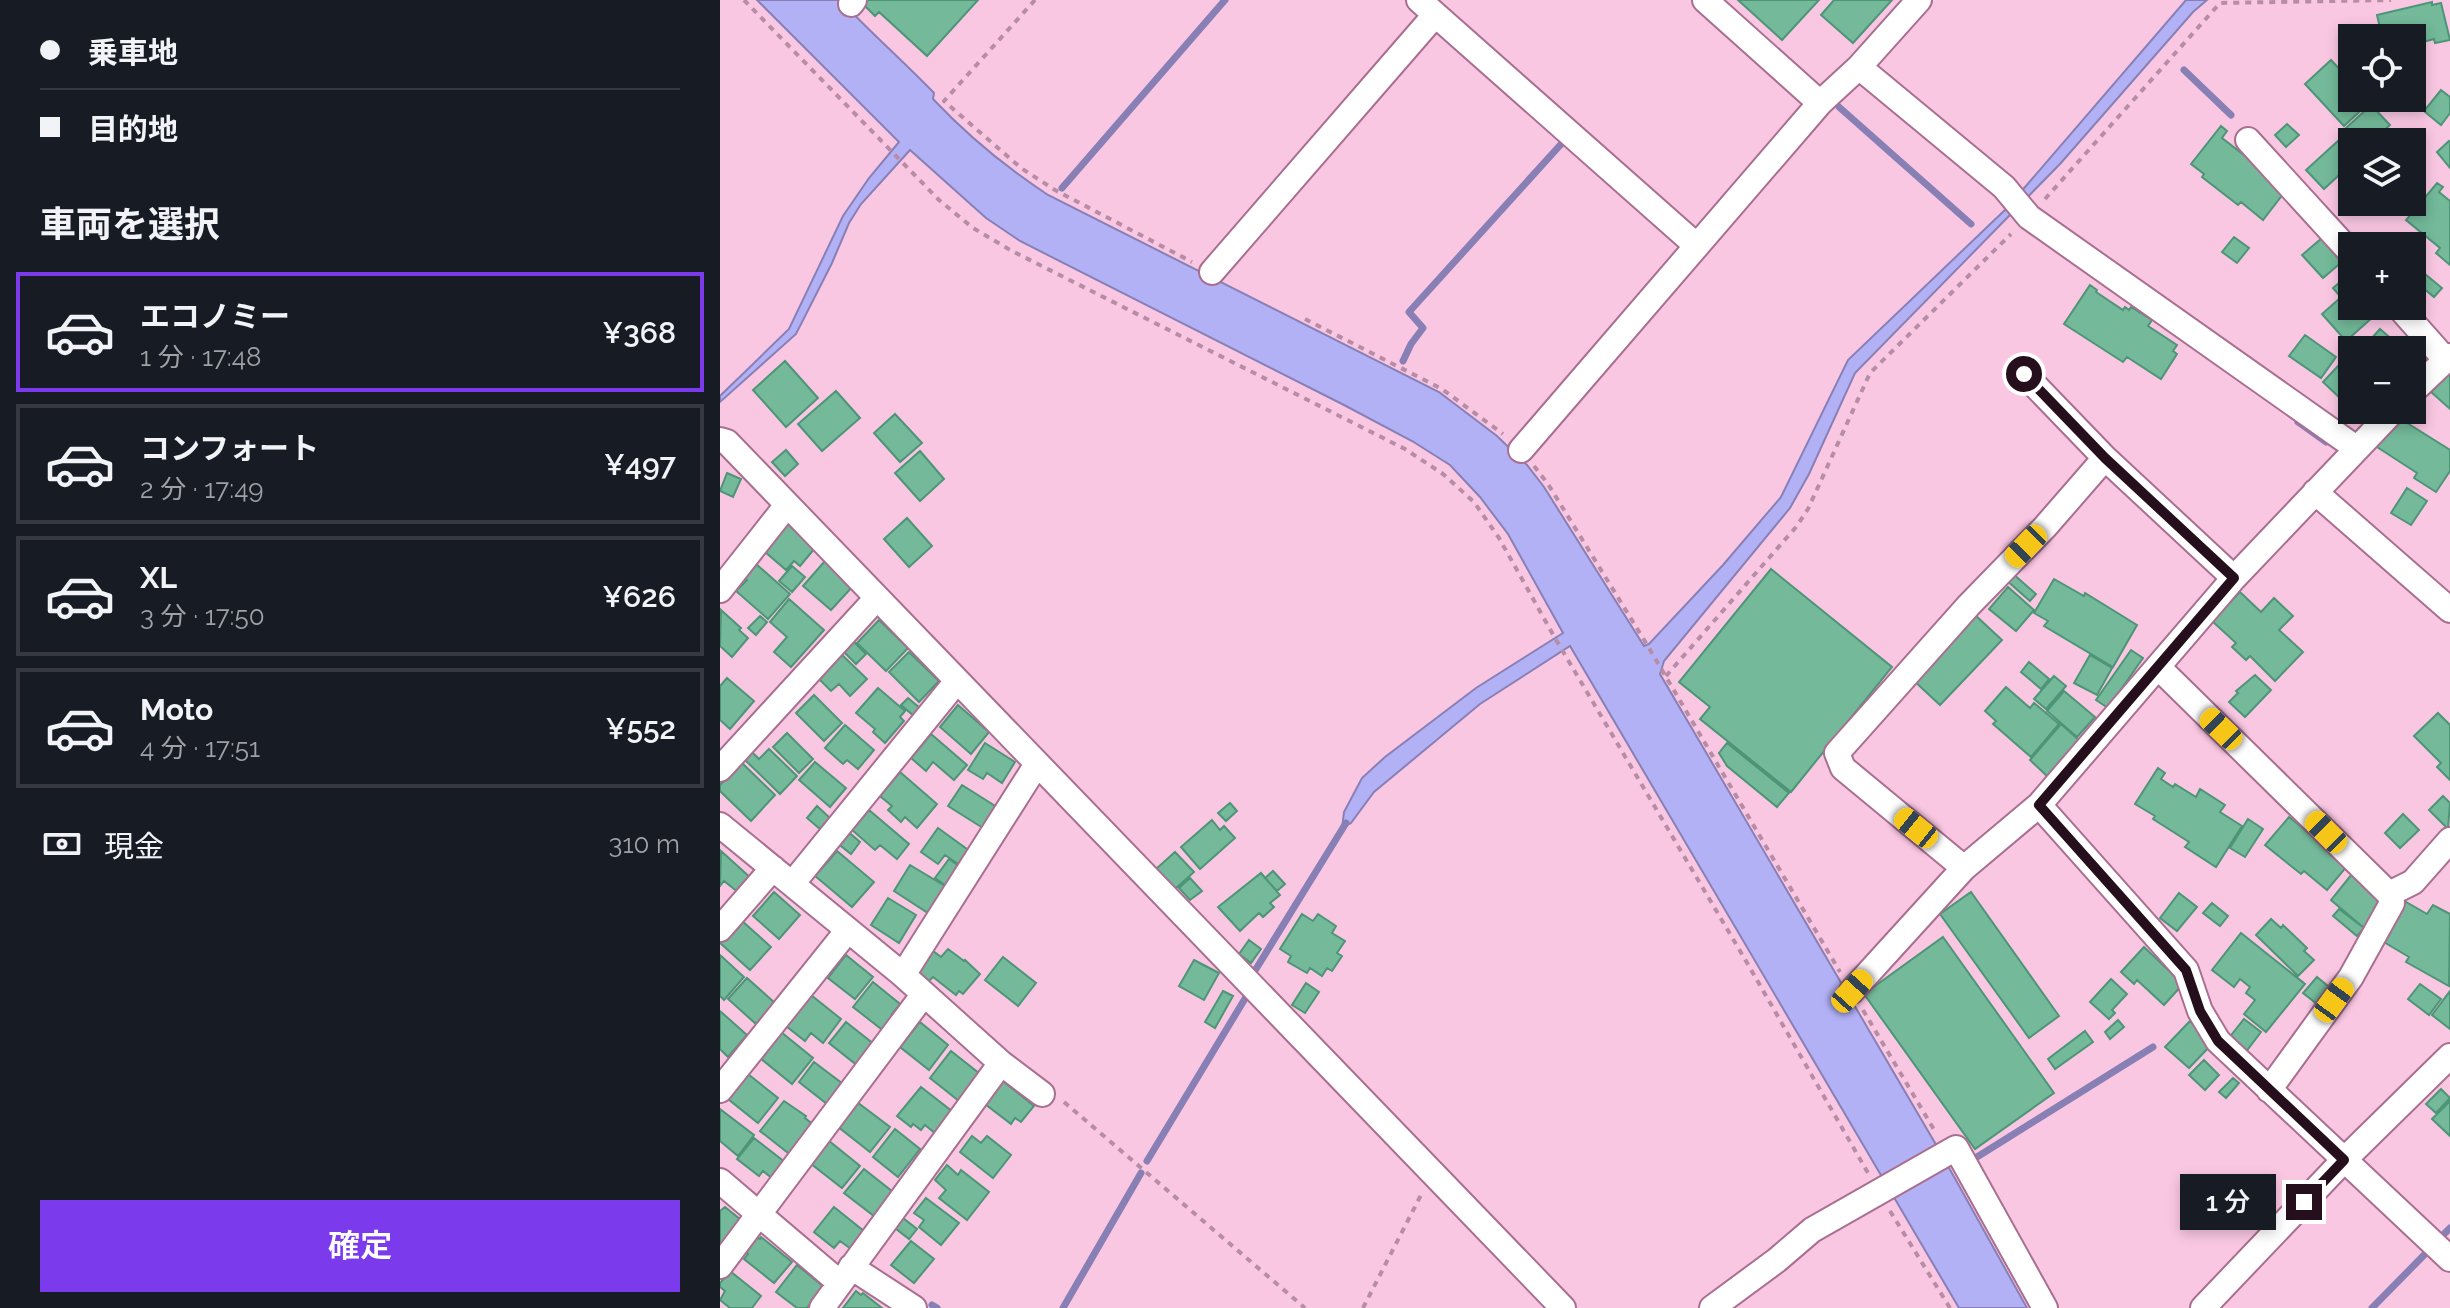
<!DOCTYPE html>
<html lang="ja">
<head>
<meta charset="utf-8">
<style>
	:root { --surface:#171b24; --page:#20242c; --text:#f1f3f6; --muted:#9ea1a6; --line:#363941; --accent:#7c3aed }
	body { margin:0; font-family:Raleway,"Noto Sans JP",sans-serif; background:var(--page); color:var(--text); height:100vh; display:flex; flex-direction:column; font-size:30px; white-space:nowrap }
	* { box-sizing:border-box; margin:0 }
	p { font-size:26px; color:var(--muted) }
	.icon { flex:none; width:44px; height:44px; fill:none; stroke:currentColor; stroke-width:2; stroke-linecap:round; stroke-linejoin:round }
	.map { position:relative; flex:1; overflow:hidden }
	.side { display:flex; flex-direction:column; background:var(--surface); width:720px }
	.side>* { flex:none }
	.top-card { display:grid; align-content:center; height:176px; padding:0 40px; background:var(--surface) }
	.tools { position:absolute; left:1618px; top:24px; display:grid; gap:16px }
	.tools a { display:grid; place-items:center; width:88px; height:88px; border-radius:0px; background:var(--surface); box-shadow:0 4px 12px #0003; font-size:40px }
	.end { position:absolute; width:36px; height:36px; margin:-18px; border:10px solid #250f1d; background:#fff; box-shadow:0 0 0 4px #fff }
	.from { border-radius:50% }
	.bubble { position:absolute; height:56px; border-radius:0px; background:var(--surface); box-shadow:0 4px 12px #0003; font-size:26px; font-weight:600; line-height:56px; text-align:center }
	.car { position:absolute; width:24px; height:48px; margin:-24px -12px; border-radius:10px; box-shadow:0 0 6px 2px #0007; background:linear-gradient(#f5c518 24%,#345 0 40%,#f5c518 0 76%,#345 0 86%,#f5c518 0) }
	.top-card b { display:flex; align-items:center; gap:28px; height:76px; font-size:30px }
	.top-card b+b { border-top:2px solid var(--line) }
	.top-card i { width:20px; height:20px; background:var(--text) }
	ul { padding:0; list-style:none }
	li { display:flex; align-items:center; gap:24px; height:120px; margin:0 16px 12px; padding:0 24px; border:4px solid var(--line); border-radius:0px }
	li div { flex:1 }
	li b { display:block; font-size:30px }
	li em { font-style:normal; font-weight:600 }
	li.active { border-color:var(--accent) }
	li>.icon { width:72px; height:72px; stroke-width:1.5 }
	h2 { padding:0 40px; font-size:36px; line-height:96px }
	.pay { display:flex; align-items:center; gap:20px; height:88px; padding:0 40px; font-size:30px }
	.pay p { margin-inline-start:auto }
	.action { display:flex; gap:16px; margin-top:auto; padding:16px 40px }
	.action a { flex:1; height:92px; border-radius:0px; background:var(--accent); color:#fff; font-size:32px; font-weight:600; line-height:92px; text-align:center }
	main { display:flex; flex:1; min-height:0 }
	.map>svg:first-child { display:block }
	.water { fill:#b2b1f6; stroke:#8880b5; stroke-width:2 }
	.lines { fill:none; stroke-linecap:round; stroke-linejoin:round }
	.stream { stroke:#8880b5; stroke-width:7 }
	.building { fill:#73b99a; stroke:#4e9577; stroke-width:2 }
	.minor-casing { stroke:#a96f91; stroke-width:28 }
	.path { stroke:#b78da5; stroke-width:4; stroke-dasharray:6 6; stroke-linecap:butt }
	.minor { stroke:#fff; stroke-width:24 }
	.route { stroke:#250f1d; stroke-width:10 }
</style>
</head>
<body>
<main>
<section class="side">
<div class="top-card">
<b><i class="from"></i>乗車地</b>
<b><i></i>目的地</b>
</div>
<h2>車両を選択</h2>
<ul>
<li class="active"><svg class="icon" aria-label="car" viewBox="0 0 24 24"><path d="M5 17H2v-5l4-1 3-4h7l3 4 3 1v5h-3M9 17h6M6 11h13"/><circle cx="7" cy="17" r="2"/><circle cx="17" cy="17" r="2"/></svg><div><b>エコノミー</b><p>1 分 · 17:48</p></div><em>¥368</em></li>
<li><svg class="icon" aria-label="car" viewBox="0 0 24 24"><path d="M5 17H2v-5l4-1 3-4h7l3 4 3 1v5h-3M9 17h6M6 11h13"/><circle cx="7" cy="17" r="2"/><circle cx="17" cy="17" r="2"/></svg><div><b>コンフォート</b><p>2 分 · 17:49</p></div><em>¥497</em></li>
<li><svg class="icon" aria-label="car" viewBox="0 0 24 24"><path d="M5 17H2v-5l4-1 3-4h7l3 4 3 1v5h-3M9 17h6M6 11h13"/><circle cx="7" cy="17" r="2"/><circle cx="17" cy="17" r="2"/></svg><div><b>XL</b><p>3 分 · 17:50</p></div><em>¥626</em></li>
<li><svg class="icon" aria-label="car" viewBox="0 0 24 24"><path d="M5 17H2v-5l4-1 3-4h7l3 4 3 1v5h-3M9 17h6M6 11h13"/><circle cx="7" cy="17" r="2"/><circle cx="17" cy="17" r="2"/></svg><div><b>Moto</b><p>4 分 · 17:51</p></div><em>¥552</em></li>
</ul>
<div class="pay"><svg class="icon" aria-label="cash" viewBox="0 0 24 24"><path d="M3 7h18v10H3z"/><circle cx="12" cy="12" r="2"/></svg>現金<p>310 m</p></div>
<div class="action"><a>確定</a></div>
</section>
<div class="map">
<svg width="1730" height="1308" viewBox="0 0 1730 1308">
	<rect width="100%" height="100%" fill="#fac7e3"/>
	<path class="water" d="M37,0H120C150,32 183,61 214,93L213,99C247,135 287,168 328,195L719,392L777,436L807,465L824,487L924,646L929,644L1003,565L1061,497L1128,360L1287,208L1466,0H1487L1473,12L1340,164L1135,373L1089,474L1070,508L944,661L940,674L1218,1148L1307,1308H1239L850,646L760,704L654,792L631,823L622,828L624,812L642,778L665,757L756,688L843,633L788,534L760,497L730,465L692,441L624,405L300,241L266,218L190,150L141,204L129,223L112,263L76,334L0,402V396L69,329L123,216L149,178L179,142Z"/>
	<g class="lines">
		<path class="stream" d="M1464,70L1511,115
			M1119,107L1251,224
			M342,188L505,0
			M683,361L691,344L703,328L689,312L843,142
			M1578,422L1606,442
			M536,969L626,823
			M1257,1157L1433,1047
			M427,1161L526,997
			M1719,1239L1730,1228
			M212,1305L217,1308
			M343,1308L421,1173
			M1652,1308L1707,1252"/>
	</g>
	<path class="building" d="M143,0H258L207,56L159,12L155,16L141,2Z
		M1018,0H1099L1062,40Z
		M1114,0H1172L1133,43L1101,15Z
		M1712,2V5L1721,3L1730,40L1715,43L1714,39L1692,45V38H1673L1671,34L1662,36L1657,15Z
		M1611,60L1624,74L1626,72L1632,78V98H1647L1650,102L1624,126L1585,84Z
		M1721,90L1730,97V113L1721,125L1704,111Z
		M1651,105L1670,125L1652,142H1638L1625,129Z
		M1567,124L1579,135L1566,147L1555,135Z
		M1501,126L1507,131L1502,138L1528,158L1532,153L1567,189L1543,220L1521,202L1518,205L1482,177L1484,174L1471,164Z
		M1618,141L1632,156V163L1604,189L1586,170Z
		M1729,141L1730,142V168L1717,152Z
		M1717,183L1723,187L1719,192L1730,201V265L1716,253L1720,248L1686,220Z
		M1514,237L1529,248L1517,263L1502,252Z
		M1602,238L1623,261L1603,278L1582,255Z
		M1705,274L1722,288L1714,297L1697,283Z
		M1626,277L1632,284L1619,295L1613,288Z
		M1370,285L1377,290L1376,292L1403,310L1405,307L1409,310L1411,307L1432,320L1428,326L1457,345L1453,351L1457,354L1441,379L1407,357L1403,362L1344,324Z
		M1629,290L1632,293V306H1643L1653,317L1626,341L1602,314Z
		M1660,329L1681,347L1678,350H1641Z
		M1585,335L1616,357L1601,378L1569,356Z
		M65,361L98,398L66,427L33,390Z
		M1619,365L1632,377V387L1621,399L1603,382Z
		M1730,371V409L1711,392Z
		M116,391L140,418L102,451L78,424Z
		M175,414L202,443L180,462L154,433Z
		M1676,416L1730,450V471L1716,492L1694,478L1697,473L1657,447Z
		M66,450L78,464L65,476L52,462Z
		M200,451L224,479L200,501L175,473Z
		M7,473L21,479L13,497L0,491Z
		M1687,488L1707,501L1691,525L1671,513Z
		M187,518L212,546L189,567L164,539Z
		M59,524L69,525L95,548L80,566L74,561L66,570L44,551Z
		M105,561L133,586L111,610L83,586Z
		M35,563L70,594L48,619L16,591L27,580L23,577Z
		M72,566L85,577L72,592L59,581Z
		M1051,569L1172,667L1071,792L980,719L990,707L959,682Z
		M1292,573L1316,594L1310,601L1286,580Z
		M1334,579L1364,596L1365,593L1417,625L1393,667L1324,626L1328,621L1314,613Z
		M1288,587L1314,610L1296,631L1269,609Z
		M1520,592L1541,612L1554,598L1573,616L1559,630L1583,652L1555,681L1530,656L1526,660L1512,647L1516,643L1492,621Z
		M69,599L104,630L71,667L54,652L67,637L50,622Z
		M1,610L21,628L19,630L28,638L12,657L0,646Z
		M1254,614L1282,640L1220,705L1192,679Z
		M40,616L47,622L36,635L28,628Z
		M159,620L188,648L166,671L137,643Z
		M132,640L146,654L136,664L122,650Z
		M1411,650L1423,658L1388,708L1376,700Z
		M189,652L219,681L199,702L169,672Z
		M121,654L147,679L130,696L119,684L111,691L97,677Z
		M1370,655L1392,668L1377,695L1354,683Z
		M1309,662L1329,679L1321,689L1301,672Z
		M1535,675L1551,690L1525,717L1509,702L1518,693L1516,691Z
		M1334,676L1346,686L1326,709L1314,699Z
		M7,678L34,701L10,729L0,720V686Z
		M1286,687L1310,708L1314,703L1339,724L1311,757L1273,724L1276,721L1265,711Z
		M158,688L185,711L180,717L184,721L165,743L153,732L155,729L136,713Z
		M1344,691L1375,717L1357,737L1327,711Z
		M94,695L122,723L104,741L76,713Z
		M188,698L201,709L195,717L181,705Z
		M238,705L269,732L251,754L220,727Z
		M1718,713L1730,725V780L1717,767L1721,763L1694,736Z
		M1341,724L1360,741L1328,777L1310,760Z
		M125,725L154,750L138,769L127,760L123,764L105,748Z
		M67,733L93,759L79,773L53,747Z
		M211,734L247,765L234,780L213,762L206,771L191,758Z
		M265,743L295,762L282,783L267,773L263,779L248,770Z
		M1007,743L1069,793L1057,807L1007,766L999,753Z
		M49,749L77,776L60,794L22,757L30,750L39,759Z
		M95,762L126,788L110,807L79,780Z
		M22,763L55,795L31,821L0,791V785Z
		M1438,768L1445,773L1441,779L1453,787L1455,784L1476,797L1480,789L1505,805L1500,812L1522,826L1496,867L1465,847L1469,842L1433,819L1435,816L1415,804Z
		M180,772L217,804L197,828L185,817L181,822L168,810L172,806L160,796Z
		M242,785L280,809L266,830L228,806Z
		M1723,796L1730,803L1728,829L1709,810Z
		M510,803L517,811L506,821L498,813Z
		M97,806L110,818L100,829L87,818Z
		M149,810L189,844L177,859L160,845L155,850L132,830Z
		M1683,814L1699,830L1680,848L1665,833Z
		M1569,817L1628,865L1607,890L1584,871L1581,874L1545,845Z
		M1528,819L1543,829L1525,857L1510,848Z
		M492,820L500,830L504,826L515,838L480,869L461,847Z
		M218,828L251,852L241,866L225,855L218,864L201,852Z
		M126,830L140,842L131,854L116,842Z
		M1,851L32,879L19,893L4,881L0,886Z
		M117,851L154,882L132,907L95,876Z
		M455,852L474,872L454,890L436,869Z
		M229,859L243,869L229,888L215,878Z
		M190,865L225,886L208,913L174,891Z
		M553,871L565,884L557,891L545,878Z
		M541,873L560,895L550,903L554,907L543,917L539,913L520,931L498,907Z
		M1632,874L1666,901L1644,928L1611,900Z
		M470,878L482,891L470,900L459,888Z
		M54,892L80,915L59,939L33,916Z
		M1251,892L1339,1016L1309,1038L1220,914Z
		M1459,893L1477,907L1457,931L1440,918Z
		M168,898L196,915L179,943L151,925Z
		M1681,899L1707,914L1713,905L1730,914L1729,986L1686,962L1689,957L1657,938Z
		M1492,903L1508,916L1500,926L1483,913Z
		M1619,909L1644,928L1637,936L1613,916Z
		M582,914L593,921L598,914L616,926L612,933L625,941L617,953L622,956L612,971L607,968L602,976L590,968L587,973L568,962L571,956L560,949Z
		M1551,919L1561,928L1563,925L1587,948L1584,951L1594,960L1578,976L1536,935Z
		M21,920L51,947L30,970L0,943Z
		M1521,933L1585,984L1546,1032L1524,1014L1535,1000L1526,993L1530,987L1520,979L1514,987L1492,970Z
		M1223,937L1334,1093L1255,1149L1144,994Z
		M529,940L541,949L531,963L519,954Z
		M1424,947L1463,984L1444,1005L1417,980L1414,984L1401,972Z
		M228,949L244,961L245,960L260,974L243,994L239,991L236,995L213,977L208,982L196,972L213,951L221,957Z
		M0,955L24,977L4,1000L0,996Z
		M126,955L153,977L135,999L108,978Z
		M283,957L316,983L298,1006L265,980Z
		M474,960L499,973L484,1000L459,986Z
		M1597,977L1614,991L1601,1007L1583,993Z
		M27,978L55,1003L36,1024L8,999Z
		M1391,979L1407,994L1392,1010L1395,1013L1389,1019L1370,1002Z
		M153,982L180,1004L172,1014L176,1017L165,1032L133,1007Z
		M586,983L599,992L585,1013L572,1005Z
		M1700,984L1721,999L1709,1015L1688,999Z
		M503,991L513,996L495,1028L485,1022Z
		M1730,991V1029L1712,1015Z
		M91,995L121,1019L103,1043L91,1033L85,1041L66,1026Z
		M0,1011L27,1035L8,1057L0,1049Z
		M1524,1019L1541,1032L1525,1053L1508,1039Z
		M1398,1020L1404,1027L1390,1039L1385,1032Z
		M1470,1021L1493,1043L1469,1068L1445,1047Z
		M126,1022L155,1045L138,1066L109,1043Z
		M200,1022L228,1045L209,1070L180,1047Z
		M1365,1031L1373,1042L1335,1069L1328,1059Z
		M61,1032L93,1058L72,1084L40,1058Z
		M231,1051L260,1074L239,1101L210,1078Z
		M1484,1060L1499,1075L1485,1090L1469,1075Z
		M94,1062L123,1084L107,1104L79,1082Z
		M28,1074L58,1098L38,1123L8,1099Z
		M1513,1078L1519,1083L1506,1098L1499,1092Z
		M283,1081L314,1106L301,1122L295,1118L291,1124L265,1104Z
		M201,1087L233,1112L216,1134L205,1125L201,1130L193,1124L191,1127L177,1116Z
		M1721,1089L1730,1098L1716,1113L1706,1104Z
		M64,1101L86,1116L85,1118L95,1126L72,1156L40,1131Z
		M1730,1101V1136L1712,1119Z
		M137,1102L170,1127L150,1152L117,1126Z
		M0,1109L34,1135L18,1156L0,1141Z
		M175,1129L200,1149L178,1177L153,1157Z
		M252,1136L261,1143L267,1136L291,1155L273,1178L240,1152Z
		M34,1138L66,1163L53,1179L43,1171L39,1176L17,1159Z
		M108,1140L140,1166L122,1188L90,1163Z
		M227,1165L238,1175L241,1170L269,1192L247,1220L219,1198L226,1190L215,1180Z
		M144,1169L173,1192L154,1216L124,1193Z
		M206,1198L239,1223L221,1245L199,1227L204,1220L194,1213Z
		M5,1207L21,1220L2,1244L0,1242V1211Z
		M114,1207L145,1232L131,1249L120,1241L114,1248L94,1232Z
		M183,1218L197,1229L189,1239L175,1228Z
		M34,1236L40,1239L41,1237L72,1262L54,1283L24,1259L28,1254L23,1250Z
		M191,1241L214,1259L194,1283L171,1265Z
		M77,1265L104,1287L87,1308H77L56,1292Z
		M10,1271L41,1296L32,1308H10L0,1300L5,1291L0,1287V1283Z
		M136,1291L141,1295L143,1293L162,1308H123Z"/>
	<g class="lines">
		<g class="minor-casing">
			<path id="minor" d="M699,0L977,246
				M985,0L1100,103
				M131,4L134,0
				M1139,67L1284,187L1309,217L1636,448
				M1528,140L1632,254
				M492,272L715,15
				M1678,306L1725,359
				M1304,374L1385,458L1514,578
				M1692,392L1730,356
				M1674,410L1514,578L1319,805L1466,970L1480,1011L1498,1041L1730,1259
				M0,440L7,442L843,1308
				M801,450L1100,103L1139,67L1199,0
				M1595,492L1730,610
				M0,590L67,505
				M1438,667L1669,894L1693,882L1730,840
				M0,769L156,599
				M0,825L183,975
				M1244,868L1123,768L1117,753L1249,605L1325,527L1385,458
				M72,884L237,681
				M0,929L53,868
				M1132,991L1244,868L1319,805
				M281,1063L322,1094
				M0,1090L128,930
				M1549,1090L1631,977L1672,903L1669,894
				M0,1181L120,1283
				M0,1266L204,994
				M131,1267L194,1308
				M102,1308L281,1063L183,975L317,764
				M992,1308L1057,1260L1092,1230L1236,1148L1325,1308
				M1483,1308L1624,1160L1730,1056"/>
		</g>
		<path class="path" d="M24,0L219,200L253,228L292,251L685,449L723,474L754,502L779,538L835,638L1026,961L1148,1173
			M315,0L224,101L301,168L335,190L472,262
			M1325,199L1500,3L1671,0
			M585,319L722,389L783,434
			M814,466L828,484L926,643L1120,972
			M946,676L1076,527L1088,509L1150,373L1291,234
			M1143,1010L1216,1133
			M344,1102L585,1308
			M1170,1211L1230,1308
			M643,1308L702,1193"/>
		<use href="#minor" class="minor"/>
	</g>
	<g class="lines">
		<path class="route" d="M1304,374L1385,458L1514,578L1319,805L1466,970L1480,1011L1498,1041L1624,1160L1584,1202"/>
	</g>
</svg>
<div class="tools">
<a><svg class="icon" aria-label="locate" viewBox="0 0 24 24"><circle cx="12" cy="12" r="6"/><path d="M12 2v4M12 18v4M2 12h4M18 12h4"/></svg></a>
<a><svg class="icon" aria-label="layers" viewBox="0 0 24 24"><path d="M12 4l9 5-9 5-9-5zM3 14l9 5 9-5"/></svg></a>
<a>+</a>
<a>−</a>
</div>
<i class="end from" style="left:1304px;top:374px"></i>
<i class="end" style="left:1584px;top:1202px"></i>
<div class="bubble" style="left:1460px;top:1174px;width:96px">1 分</div>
<i class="car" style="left:1306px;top:546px;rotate:224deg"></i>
<i class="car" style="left:1501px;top:729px;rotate:314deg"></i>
<i class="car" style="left:1196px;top:828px;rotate:309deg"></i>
<i class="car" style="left:1606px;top:832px;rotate:315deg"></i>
<i class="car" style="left:1132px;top:991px;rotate:42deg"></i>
<i class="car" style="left:1614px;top:1000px;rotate:36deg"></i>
</div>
</main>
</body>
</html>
